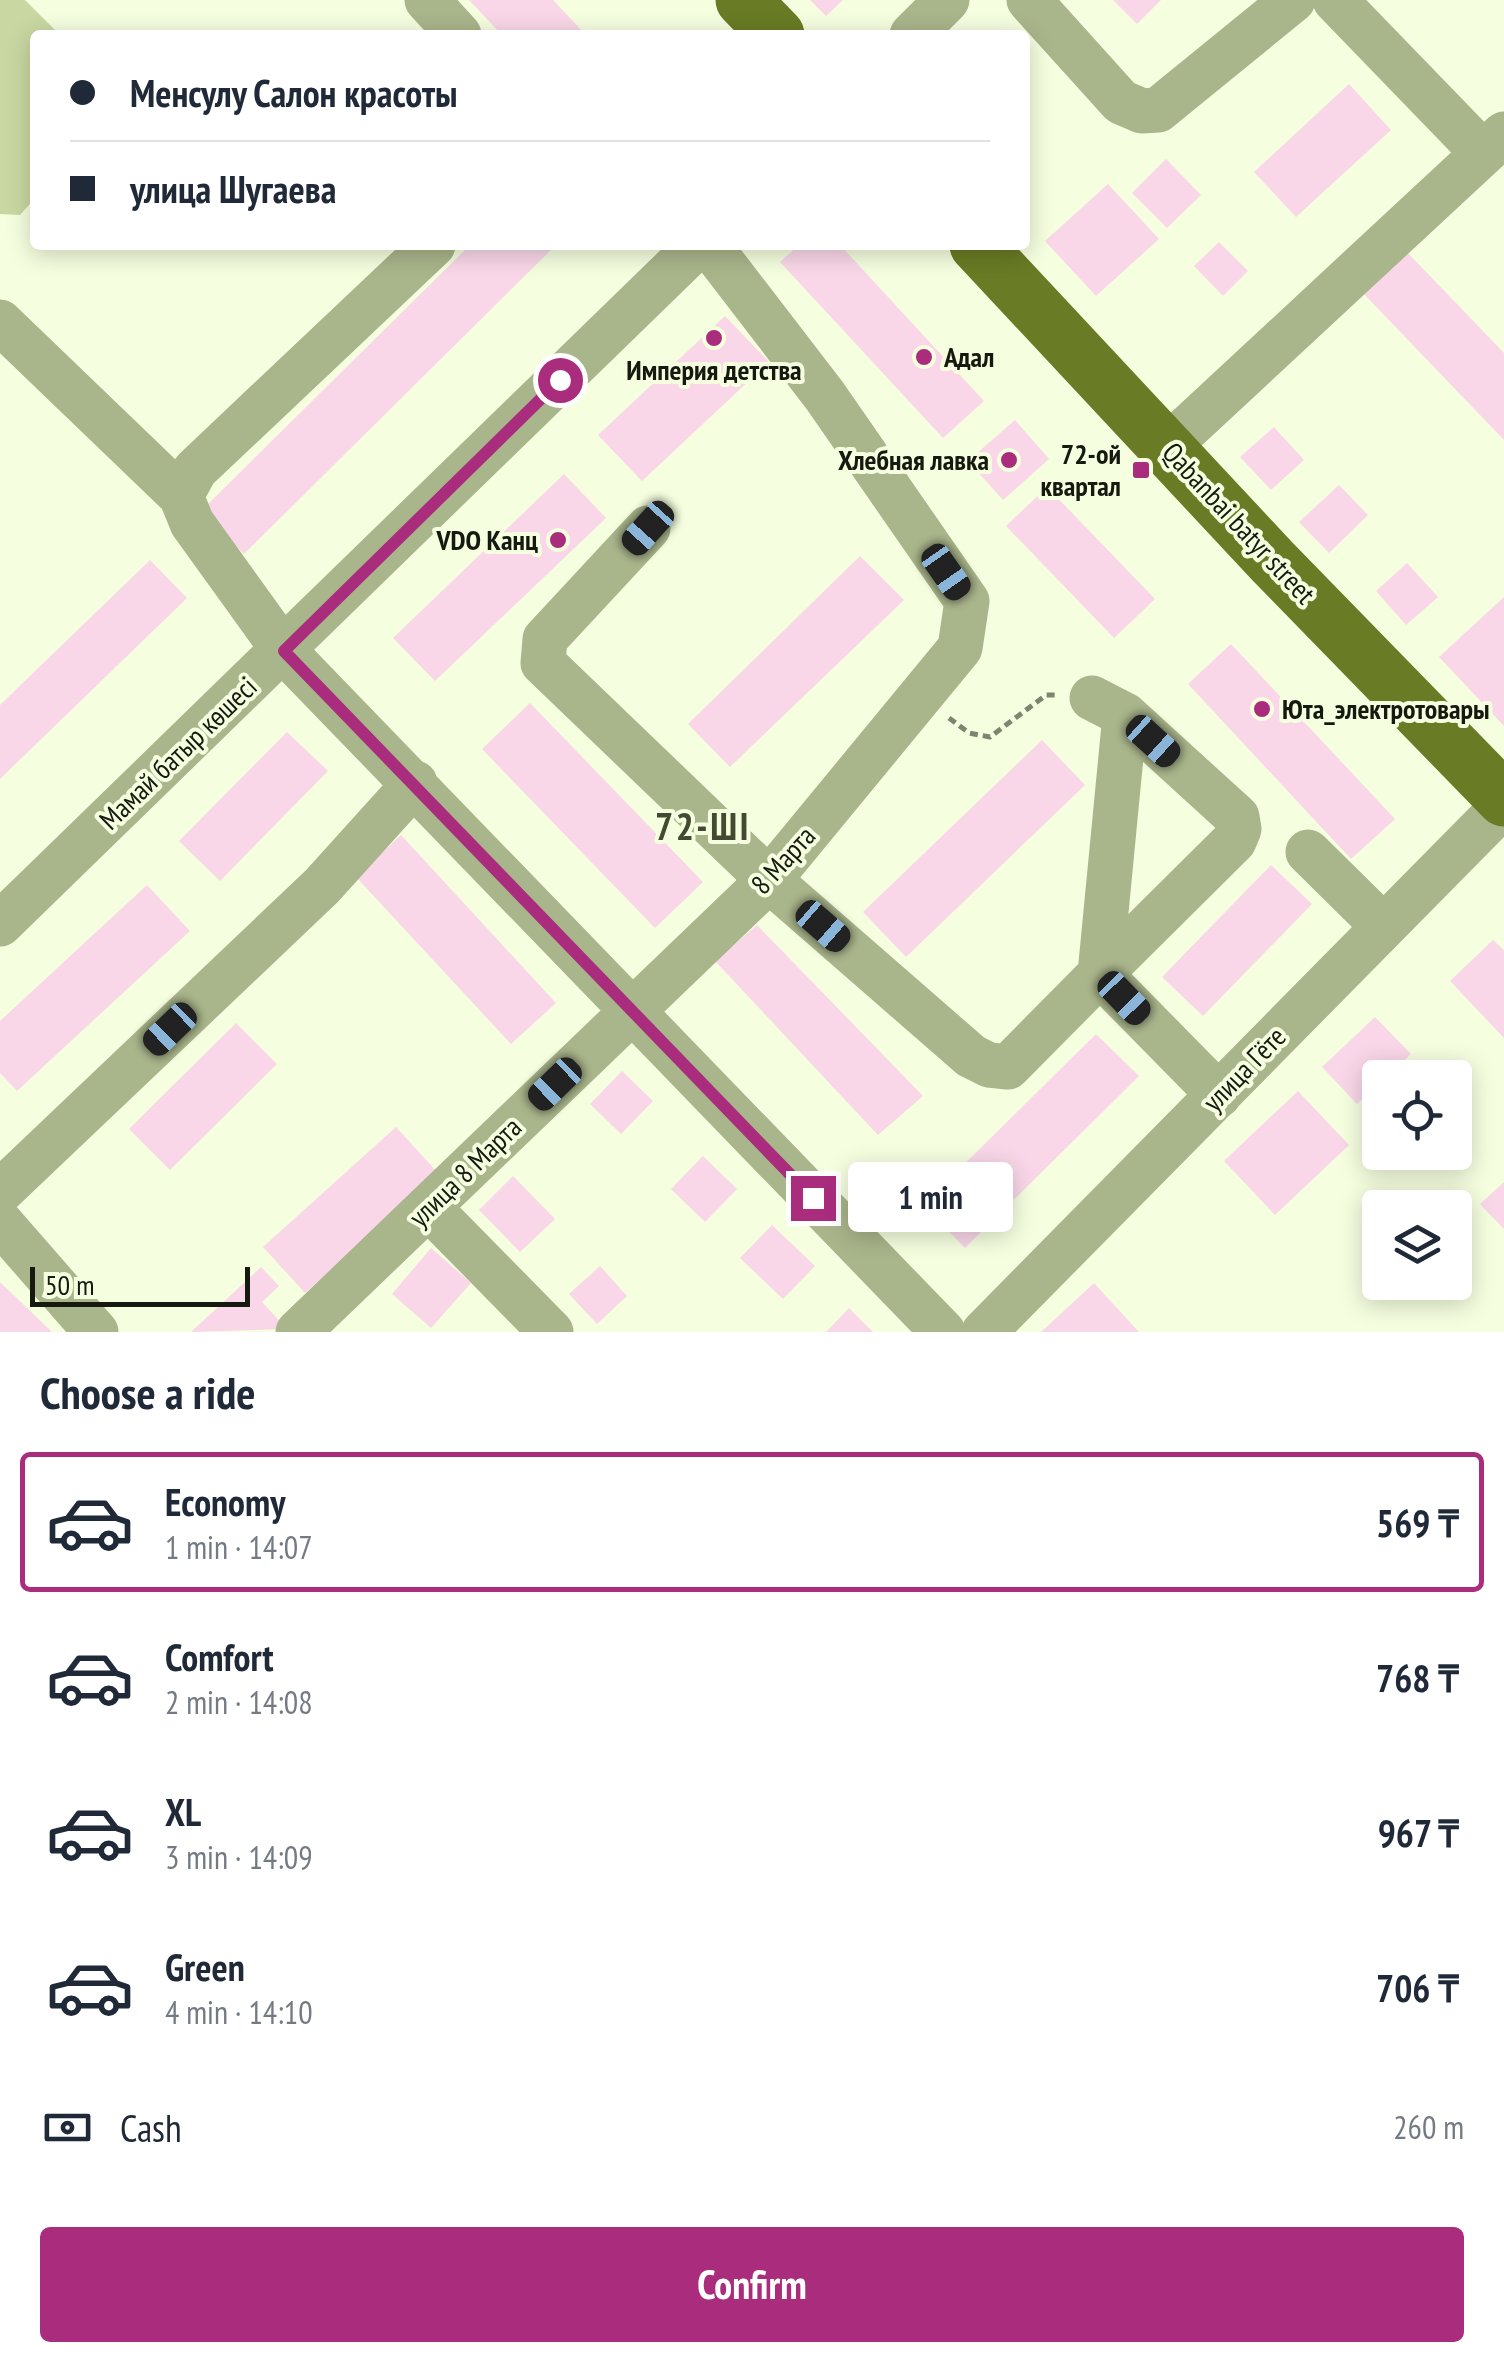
<!DOCTYPE html>
<html lang="en">
<head>
<meta charset="utf-8">
<style>
	:root { --surface:#fff; --page:#f2f2f3; --text:#1f2937; --muted:#747a83; --line:#e0e1e3; --accent:#aa2c7c }
	body { margin:0; font-family:"PT Sans Narrow",sans-serif; background:var(--page); color:var(--text); height:100vh; display:flex; flex-direction:column; font-size:38px; white-space:nowrap }
	* { box-sizing:border-box; margin:0 }
	p { font-size:32px; color:var(--muted) }
	.icon { flex:none; width:55px; height:55px; fill:none; stroke:currentColor; stroke-width:2; stroke-linecap:round; stroke-linejoin:round }
	.map { position:relative; height:1332px; overflow:hidden }
	.details { display:flex; flex-direction:column; background:var(--surface); flex:1 }
	.details>* { flex:none }
	.hud { position:absolute; left:30px; top:30px; width:1000px; height:220px; border-radius:10px; box-shadow:0 5px 25px #0003; display:grid; align-content:center; height:220px; padding:0 40px; background:var(--surface) }
	.controls { position:absolute; left:1362px; top:1060px; display:grid; gap:20px }
	.controls a { display:grid; place-items:center; width:110px; height:110px; border-radius:10px; background:var(--surface); box-shadow:0 5px 25px #0003; font-size:50px }
	.scale { position:absolute; left:30px; bottom:25px; width:220px; box-sizing:border-box; padding-left:10px; border:5px solid #16190f; border-top:0; font-size:28px; line-height:35px; white-space:nowrap; color:#16190f; -webkit-text-stroke:8px #f5fedf; paint-order:stroke }
	.end { position:absolute; width:45px; height:45px; margin:-22px; border:12px solid #aa2c7c; background:#fff; box-shadow:0 0 0 5px #fff }
	.from { border-radius:50% }
	.bubble { position:absolute; height:70px; border-radius:10px; background:var(--surface); box-shadow:0 5px 25px #0003; font-size:32px; font-weight:700; line-height:70px; text-align:center }
	.car { position:absolute; width:30px; height:60px; margin:-30px -15px; border-radius:12px; box-shadow:0 0 8px 2px #0007; background:linear-gradient(#222 24%,#8ab4d8 0 40%,#222 0 76%,#8ab4d8 0 86%,#222 0) }
	.hud b { display:flex; align-items:center; gap:35px; height:95px; font-size:38px }
	.hud b+b { border-top:2px solid var(--line) }
	.hud i { width:25px; height:25px; background:var(--text) }
	ul { padding:0; list-style:none }
	li { display:flex; align-items:center; gap:30px; height:140px; margin:0 20px 15px; padding:0 20px; border:5px solid transparent; border-radius:10px }
	li div { flex:1 }
	li b { display:block; font-size:38px }
	li em { font-style:normal; font-weight:700 }
	li.current { border-color:var(--accent) }
	li>.icon { width:90px; height:90px; stroke-width:1.5 }
	h2 { padding:0 40px; font-size:45px; line-height:120px }
	.pay { display:flex; align-items:center; gap:25px; height:110px; padding:0 40px; font-size:38px }
	.pay p { margin-inline-start:auto }
	.action { display:flex; gap:20px; margin-top:auto; padding:20px 40px }
	.action a { flex:1; height:115px; border-radius:10px; background:var(--accent); color:#fff; font-size:40px; font-weight:700; line-height:115px; text-align:center }
	.map>svg:first-child { display:block }
	.green { fill:#c9d8a2 }
	.building { fill:#f9d7e8 }
	.lines { fill:none; stroke-linecap:round; stroke-linejoin:round }
	.path { stroke:#7e8470; stroke-width:5; stroke-dasharray:8 5; stroke-linecap:butt }
	.minor { stroke:#a9b58b; stroke-width:45 }
	.major { stroke:#697b24; stroke-width:55 }
	.route { stroke:#aa2c7c; stroke-width:12 }
	.poi-dot { fill:#aa2c7c; stroke:#f5fedf; stroke-width:4 }
	.labels { text-anchor:middle; stroke-width:8; stroke-linejoin:round; paint-order:stroke }
	.poi-label { font-size:28px; font-weight:bold; fill:#16190f; stroke:#f5fedf; text-anchor:end }
	.street-label { font-size:28px; fill:#16190f; stroke:#f5fedf }
	.district-label { font-size:38px; font-weight:bold; letter-spacing:2.5px; fill:#434a31; stroke:#f5fedf }
</style>
</head>
<body>
<div class="map">
<svg width="1504" height="1332" viewBox="0 0 1504 1332">
	<rect width="100%" height="100%" fill="#f5fedf"/>
	<path class="green" d="M0,0H25L60,35H35V198L20,215L0,214Z"/>
	<path class="building" d="M469,0H553L586,35H502Z
		M810,0H843L826,16Z
		M1113,0H1161L1137,24Z
		M1349,84L1391,130L1296,217L1254,172Z
		M1166,159L1201,195L1167,228L1132,193Z
		M1108,184L1159,239L1096,296L1045,241Z
		M1219,242L1248,271L1223,296L1194,266Z
		M470,245H556L244,554L201,511Z
		M799,245H840L984,401L943,438L780,262Z
		M1405,250L1504,353V440L1362,292Z
		M725,316L769,362L642,481L598,435Z
		M1015,420L1049,459L1003,500L968,461Z
		M1274,427L1304,460L1271,490L1240,457Z
		M564,474L606,518L435,681L393,638Z
		M1339,485L1368,515L1329,553L1299,522Z
		M1047,487L1155,599L1114,638L1006,526Z
		M860,556L904,600L730,767L688,724Z
		M150,560L187,598L0,779V705Z
		M1407,563L1438,597L1406,625L1376,591Z
		M1504,597V726L1439,657Z
		M1231,644L1395,819L1351,859L1188,684Z
		M530,703L703,882L655,928L482,749Z
		M287,732L328,771L220,881L179,841Z
		M1042,740L1085,785L906,957L863,912Z
		M401,835L556,1003L511,1044L356,877Z
		M1271,865L1312,904L1203,1016L1162,977Z
		M147,885L190,931L17,1091L0,1073V1021Z
		M757,925L923,1096L878,1135L715,961Z
		M1493,940L1504,950V1038L1450,981Z
		M1375,1017L1411,1054L1386,1078H1380V1083L1357,1104L1322,1067Z
		M236,1023L277,1064L170,1170L129,1129Z
		M1096,1034L1139,1076L965,1248L923,1205Z
		M622,1071L653,1101L621,1134L590,1104Z
		M1298,1091L1349,1145L1275,1215L1224,1161Z
		M396,1127L438,1173L305,1293L263,1247Z
		M703,1156L737,1189L705,1222L671,1189Z
		M513,1176L555,1219L520,1252L479,1210Z
		M1504,1182V1229L1480,1204Z
		M772,1225L815,1266L783,1299L740,1258Z
		M431,1248L471,1283L431,1328L392,1294Z
		M600,1266L627,1296L597,1324L569,1294Z
		M261,1267L279,1286L262,1302L287,1329L191,1332Z
		M0,1282L52,1332H0Z
		M1094,1283L1139,1332H1041Z
		M849,1308L873,1332H826Z"/>
	<g class="lines">
		<path class="path" d="M949,718L969,733L990,737L1046,695H1059"/>
		<path class="minor" d="M427,0L459,35
			M1029,0L1121,102L1142,111L1158,110L1293,0
			M1335,0L1483,153
			M912,35L947,0
			M433,245L195,470L181,496L192,523L284,651L943,1332
			M0,322L181,496
			M1167,447L1504,134
			M648,528L545,639L543,663L769,880L971,1056L989,1065L1008,1067L1100,974L1219,1095
			M1092,698L1125,715L1237,817L1239,829L1234,841L1100,974L1125,715
			M1308,852L1383,926
			M0,924L698,245
			M0,1192L322,886L415,783
			M428,1207L551,1332
			M0,1222L96,1332
			M298,1332L769,880L960,648L967,601L825,396L709,245
			M984,1332L1504,805"/>
		<path class="major" d="M743,0L777,35
			M977,245L1273,562L1504,799"/>
	</g>
	<g class="lines">
		<path class="route" d="M560,380L284,651L813,1198"/>
	</g>
	<g class="poi-dot">
		<circle cx="714" cy="338" r="10"/>
		<circle cx="924" cy="357" r="10"/>
		<circle cx="1009" cy="460" r="10"/>
		<rect x="1131" y="460" width="20" height="20" rx="5"/>
		<circle cx="558" cy="540" r="10"/>
		<circle cx="1262" cy="709" r="10"/>
	</g>
	<g class="labels">
		<g class="poi-label">
			<text x="944" y="367" text-anchor="start">Адал</text>
			<text x="714" y="380" text-anchor="middle">Империя детства</text>
			<text x="1121" y="464">72-ой<tspan x="1121" dy="32">квартал</tspan></text>
			<text x="989" y="470">Хлебная лавка</text>
			<text x="538" y="550">VDO Канц</text>
			<text x="1282" y="719" text-anchor="start">Юта_электротовары</text>
		</g>
		<g class="street-label">
			<text transform="translate(1239 523) rotate(47)" y="10">Qabanbai batyr street</text>
			<text transform="translate(178 753) rotate(-44)" y="10">Мамай батыр көшесі</text>
			<text transform="translate(783 860) rotate(-48)" y="10">8 Марта</text>
			<text transform="translate(1244 1069) rotate(-46)" y="10">улица Гёте</text>
			<text transform="translate(465 1172) rotate(-44)" y="10">улица 8 Марта</text>
		</g>
		<g class="district-label">
			<text x="703" y="840">72-ШІ</text>
		</g>
	</g>
</svg>
<div class="controls">
<a><svg class="icon" aria-label="locate" viewBox="0 0 24 24"><circle cx="12" cy="12" r="6"/><path d="M12 2v4M12 18v4M2 12h4M18 12h4"/></svg></a>
<a><svg class="icon" aria-label="layers" viewBox="0 0 24 24"><path d="M12 4l9 5-9 5-9-5zM3 14l9 5 9-5"/></svg></a>
</div>
<div class="scale">50 m</div>
<i class="end from" style="left:560px;top:380px"></i>
<i class="end" style="left:813px;top:1198px"></i>
<div class="bubble" style="left:848px;top:1162px;width:165px">1 min</div>
<i class="car" style="left:648px;top:528px;rotate:222deg"></i>
<i class="car" style="left:946px;top:572px;rotate:145deg"></i>
<i class="car" style="left:1153px;top:741px;rotate:132deg"></i>
<i class="car" style="left:823px;top:926px;rotate:131deg"></i>
<i class="car" style="left:1124px;top:998px;rotate:136deg"></i>
<i class="car" style="left:170px;top:1029px;rotate:226deg"></i>
<i class="car" style="left:555px;top:1084px;rotate:226deg"></i>
<div class="hud">
<b><i class="from"></i>Менсулу Салон красоты</b>
<b><i></i>улица Шугаева</b>
</div>
</div>
<section class="details">
<h2>Choose a ride</h2>
<ul>
<li class="current"><svg class="icon" aria-label="car" viewBox="0 0 24 24"><path d="M5 17H2v-5l4-1 3-4h7l3 4 3 1v5h-3M9 17h6M6 11h13"/><circle cx="7" cy="17" r="2"/><circle cx="17" cy="17" r="2"/></svg><div><b>Economy</b><p>1 min · 14:07</p></div><em>569 ₸</em></li>
<li><svg class="icon" aria-label="car" viewBox="0 0 24 24"><path d="M5 17H2v-5l4-1 3-4h7l3 4 3 1v5h-3M9 17h6M6 11h13"/><circle cx="7" cy="17" r="2"/><circle cx="17" cy="17" r="2"/></svg><div><b>Comfort</b><p>2 min · 14:08</p></div><em>768 ₸</em></li>
<li><svg class="icon" aria-label="car" viewBox="0 0 24 24"><path d="M5 17H2v-5l4-1 3-4h7l3 4 3 1v5h-3M9 17h6M6 11h13"/><circle cx="7" cy="17" r="2"/><circle cx="17" cy="17" r="2"/></svg><div><b>XL</b><p>3 min · 14:09</p></div><em>967 ₸</em></li>
<li><svg class="icon" aria-label="car" viewBox="0 0 24 24"><path d="M5 17H2v-5l4-1 3-4h7l3 4 3 1v5h-3M9 17h6M6 11h13"/><circle cx="7" cy="17" r="2"/><circle cx="17" cy="17" r="2"/></svg><div><b>Green</b><p>4 min · 14:10</p></div><em>706 ₸</em></li>
</ul>
<div class="pay"><svg class="icon" aria-label="cash" viewBox="0 0 24 24"><path d="M3 7h18v10H3z"/><circle cx="12" cy="12" r="2"/></svg>Cash<p>260 m</p></div>
<div class="action"><a>Confirm</a></div>
</section>
</body>
</html>
